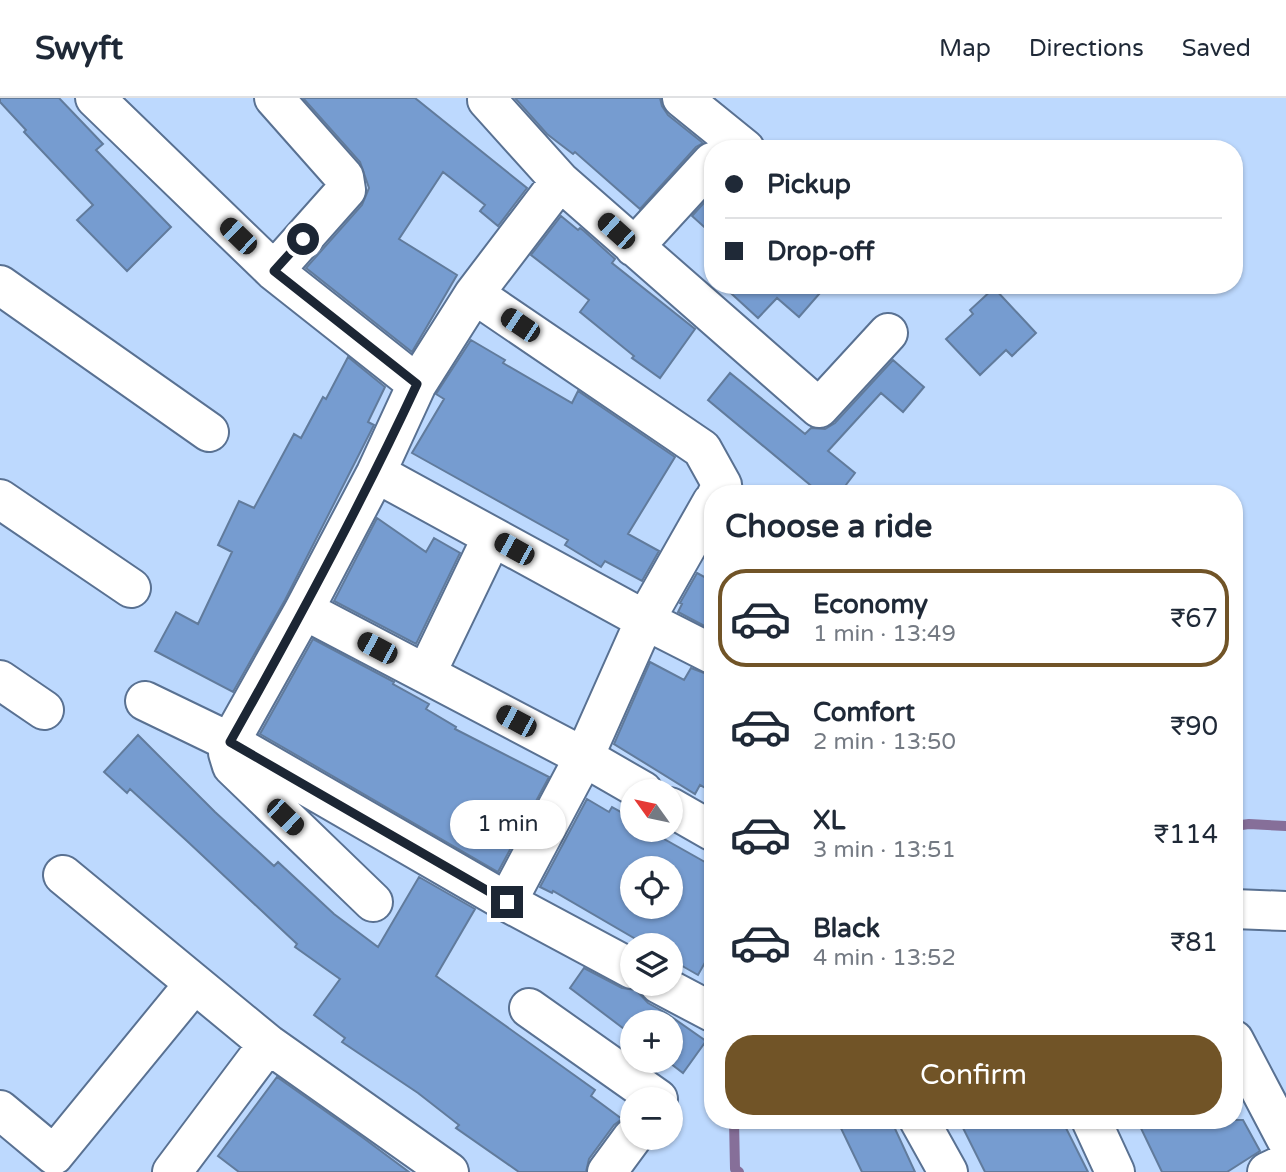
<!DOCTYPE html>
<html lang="en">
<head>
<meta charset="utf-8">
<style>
	:root { --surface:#fff; --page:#f2f2f3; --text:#1f2937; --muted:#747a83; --line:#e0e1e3; --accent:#715427 }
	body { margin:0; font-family:"Varela Round",sans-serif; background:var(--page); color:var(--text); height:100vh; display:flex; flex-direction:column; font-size:26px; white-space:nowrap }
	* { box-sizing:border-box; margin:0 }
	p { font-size:23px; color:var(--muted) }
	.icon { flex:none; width:38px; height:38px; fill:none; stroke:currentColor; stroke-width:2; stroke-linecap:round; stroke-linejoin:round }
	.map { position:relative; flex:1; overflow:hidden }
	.details { position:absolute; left:704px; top:387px; width:539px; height:644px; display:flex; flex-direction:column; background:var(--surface); border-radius:28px; box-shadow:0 2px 5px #0004 }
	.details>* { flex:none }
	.guide { position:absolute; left:704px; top:42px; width:539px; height:154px; border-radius:28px; box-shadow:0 2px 5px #0004; display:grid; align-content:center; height:154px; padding:0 21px; background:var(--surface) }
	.needle { width:46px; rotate:303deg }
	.controls { position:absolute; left:620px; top:681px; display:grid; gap:14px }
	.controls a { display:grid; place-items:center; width:63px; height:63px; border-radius:50%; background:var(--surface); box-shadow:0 2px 5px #0004; font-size:35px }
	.end { position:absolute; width:32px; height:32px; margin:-16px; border:9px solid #1c2634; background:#fff; box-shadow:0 0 0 4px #fff }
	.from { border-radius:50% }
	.bubble { position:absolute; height:49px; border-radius:24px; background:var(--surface); box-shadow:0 2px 5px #0004; font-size:23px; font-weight:600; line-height:49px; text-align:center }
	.car { position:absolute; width:21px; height:42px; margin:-21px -10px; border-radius:9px; box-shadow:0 0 5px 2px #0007; background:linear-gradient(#222 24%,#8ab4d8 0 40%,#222 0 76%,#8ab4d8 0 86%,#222 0) }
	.guide b { display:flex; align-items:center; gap:24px; height:66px; font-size:26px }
	.guide b+b { border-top:2px solid var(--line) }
	.guide i { width:18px; height:18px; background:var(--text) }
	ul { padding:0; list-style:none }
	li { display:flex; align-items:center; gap:21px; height:98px; margin:0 14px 10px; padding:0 7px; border:4px solid transparent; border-radius:28px }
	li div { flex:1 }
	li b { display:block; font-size:26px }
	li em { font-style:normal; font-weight:600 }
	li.selected { border-color:var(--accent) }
	li>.icon { width:63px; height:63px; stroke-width:1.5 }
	h2 { padding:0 21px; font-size:32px; line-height:84px }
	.cta { display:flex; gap:14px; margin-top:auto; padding:14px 21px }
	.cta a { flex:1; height:80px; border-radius:28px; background:var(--accent); color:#fff; font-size:28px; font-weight:600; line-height:80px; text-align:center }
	header { display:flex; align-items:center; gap:42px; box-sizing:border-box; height:98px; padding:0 35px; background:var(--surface); border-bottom:2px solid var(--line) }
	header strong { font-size:33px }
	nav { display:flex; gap:38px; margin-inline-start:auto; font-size:24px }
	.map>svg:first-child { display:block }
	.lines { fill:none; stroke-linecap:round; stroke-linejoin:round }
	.stream { stroke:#866f99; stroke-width:10 }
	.building { fill:#769cd0; stroke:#617b9c; stroke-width:2; fill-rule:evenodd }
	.minor-casing { stroke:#597192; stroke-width:42 }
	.minor { stroke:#fff; stroke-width:38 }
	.route { stroke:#1c2634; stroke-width:9 }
</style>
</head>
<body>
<header>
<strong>Swyft</strong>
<nav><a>Map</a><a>Directions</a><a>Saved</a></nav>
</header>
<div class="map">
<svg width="1286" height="1074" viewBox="0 0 1286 1074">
	<rect width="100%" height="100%" fill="#bdd9fe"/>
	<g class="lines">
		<path class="stream" d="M1234,728L1249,726L1286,728
			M734,1022L735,1071L739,1074"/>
	</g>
	<path class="building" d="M0,0H59L103,46L96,52L171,129L127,173L77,122L93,107L24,34L26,32L0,4Z
		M303,0H415L527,90L498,128L480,113L485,107L443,74L399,141L457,177L412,254L306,170L362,107L369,90L360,64Z
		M515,0H660L662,8L668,17L703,45L696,49L640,111L575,54L573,56L547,36Z
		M712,96V136L692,118Z
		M561,118L578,132L580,130L584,133L615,161L612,165L695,231L660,280L632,260L634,258L580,214L589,202L531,157Z
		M722,187H827L799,219L777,200L758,220Z
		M994,190L1036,235L1012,258L1006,252L980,277L946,241L973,216L970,212Z
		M471,242L505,262L503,265L572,305L578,293L675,359L628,436L659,453L642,483L605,463L601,469L565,447L568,442L412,355L444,301L436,296Z
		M348,259L385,289L368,324L374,327L285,502L233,594L155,553L176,514L198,526L232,454L218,447L239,403L254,410L294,336L301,340L323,299L326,301Z
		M893,262L924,289L903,314L881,295L828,353L855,375L839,396H821L708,302L730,275L805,336L811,330L825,331L835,325Z
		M377,420L426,454L434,440L460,455L416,546L334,503Z
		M697,475L712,483V532L678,514L682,506L680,505Z
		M313,541L394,584L393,586L429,606L426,611L456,629L455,631L549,679L498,774L260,636Z
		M650,564L684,582L691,570L712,578V694L700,687L695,696L614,646Z
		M138,637L215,714L274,768L278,764L334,816L378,849L419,779L475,811L436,878L595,992L591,998L622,1021L614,1027L589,1061L586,1074H519L456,1030L459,1027L418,995L342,944L345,940L314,917L340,881L295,849L297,846L187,743L130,691L127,695L104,674Z
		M587,701L609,714L612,709L632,720V732H648L712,768V852L698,877L670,861V847H646L553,793L552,795L540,789ZM632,770H670V808H632Z
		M584,870L622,890L636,892L648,905L666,915L706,943L683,975L666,962H670V924H632V937L570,890Z
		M277,979L362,1039L409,1074H239L218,1058Z
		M837,1022H891L915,1074H862Z
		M959,1022H1062L1088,1074H985Z
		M1137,1022H1243L1260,1053L1227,1074H1162Z"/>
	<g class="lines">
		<g class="minor-casing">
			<path id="minor" d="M95,0L274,173L417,286
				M274,0L344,79L346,92L274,173
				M489,0L487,2L560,83L819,310L888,235
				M682,0L745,51
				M634,149L712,64
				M0,187L209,334
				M474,196L702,351L722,387L717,396
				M376,375L645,522L712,556
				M0,401L131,490
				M304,512L584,659L643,693
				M426,576L492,439
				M0,582L44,612
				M145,603L230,644L507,804L632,871
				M670,709L712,733
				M63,777L268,946L449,1074
				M373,804L232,668L228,655L230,644L304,512L376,375L417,286L474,196L560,83
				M507,804L584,659L645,522L712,404
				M1234,811L1286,813
				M659,886L712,914
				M529,910L658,1001
				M1234,942L1286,1041
				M0,1012L54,1057L194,886
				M919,1022L948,1074
				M1091,1022L1115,1074
				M172,1074L268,946
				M607,1074L632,1040
				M1267,1074L1286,1065"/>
		</g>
		<use href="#minor" class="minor"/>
	</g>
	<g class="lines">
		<path class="route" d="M303,141L274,173L417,286C360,409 296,527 230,644L507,804"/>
	</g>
</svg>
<div class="controls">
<a><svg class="needle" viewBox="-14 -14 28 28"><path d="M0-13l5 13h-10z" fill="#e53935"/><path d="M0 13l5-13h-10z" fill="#747a83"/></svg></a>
<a><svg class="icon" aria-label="locate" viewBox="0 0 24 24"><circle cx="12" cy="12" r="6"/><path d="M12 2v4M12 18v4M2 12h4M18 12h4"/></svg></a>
<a><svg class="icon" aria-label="layers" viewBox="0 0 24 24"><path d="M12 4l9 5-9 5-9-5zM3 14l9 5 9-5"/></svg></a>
<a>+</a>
<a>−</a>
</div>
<i class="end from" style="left:303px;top:141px"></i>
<i class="end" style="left:507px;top:804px"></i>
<div class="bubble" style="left:450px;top:702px;width:116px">1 min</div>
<i class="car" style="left:616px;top:133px;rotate:312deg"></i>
<i class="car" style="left:238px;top:138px;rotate:314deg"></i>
<i class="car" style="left:520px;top:227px;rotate:304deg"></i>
<i class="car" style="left:514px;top:451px;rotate:299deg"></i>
<i class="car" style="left:377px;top:550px;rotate:298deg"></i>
<i class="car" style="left:516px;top:623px;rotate:298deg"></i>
<i class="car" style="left:285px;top:719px;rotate:134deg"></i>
<div class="guide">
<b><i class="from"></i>Pickup</b>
<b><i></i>Drop-off</b>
</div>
<section class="details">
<h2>Choose a ride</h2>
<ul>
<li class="selected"><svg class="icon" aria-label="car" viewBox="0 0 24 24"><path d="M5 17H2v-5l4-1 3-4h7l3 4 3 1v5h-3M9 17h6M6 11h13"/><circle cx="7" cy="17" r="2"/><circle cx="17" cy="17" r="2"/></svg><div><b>Economy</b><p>1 min · 13:49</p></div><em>₹67</em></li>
<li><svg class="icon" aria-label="car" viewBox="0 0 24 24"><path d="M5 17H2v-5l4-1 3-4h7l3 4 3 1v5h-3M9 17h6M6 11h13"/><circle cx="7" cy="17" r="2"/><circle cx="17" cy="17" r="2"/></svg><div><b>Comfort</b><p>2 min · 13:50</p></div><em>₹90</em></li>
<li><svg class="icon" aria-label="car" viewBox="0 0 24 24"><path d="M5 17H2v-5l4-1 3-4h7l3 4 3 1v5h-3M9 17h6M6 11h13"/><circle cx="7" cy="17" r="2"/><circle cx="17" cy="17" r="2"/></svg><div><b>XL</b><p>3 min · 13:51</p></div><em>₹114</em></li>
<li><svg class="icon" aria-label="car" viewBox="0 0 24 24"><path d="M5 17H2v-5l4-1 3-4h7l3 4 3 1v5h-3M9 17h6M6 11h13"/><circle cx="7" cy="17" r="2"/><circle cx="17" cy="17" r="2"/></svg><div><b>Black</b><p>4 min · 13:52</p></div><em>₹81</em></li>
</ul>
<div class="cta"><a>Confirm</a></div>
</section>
</div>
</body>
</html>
